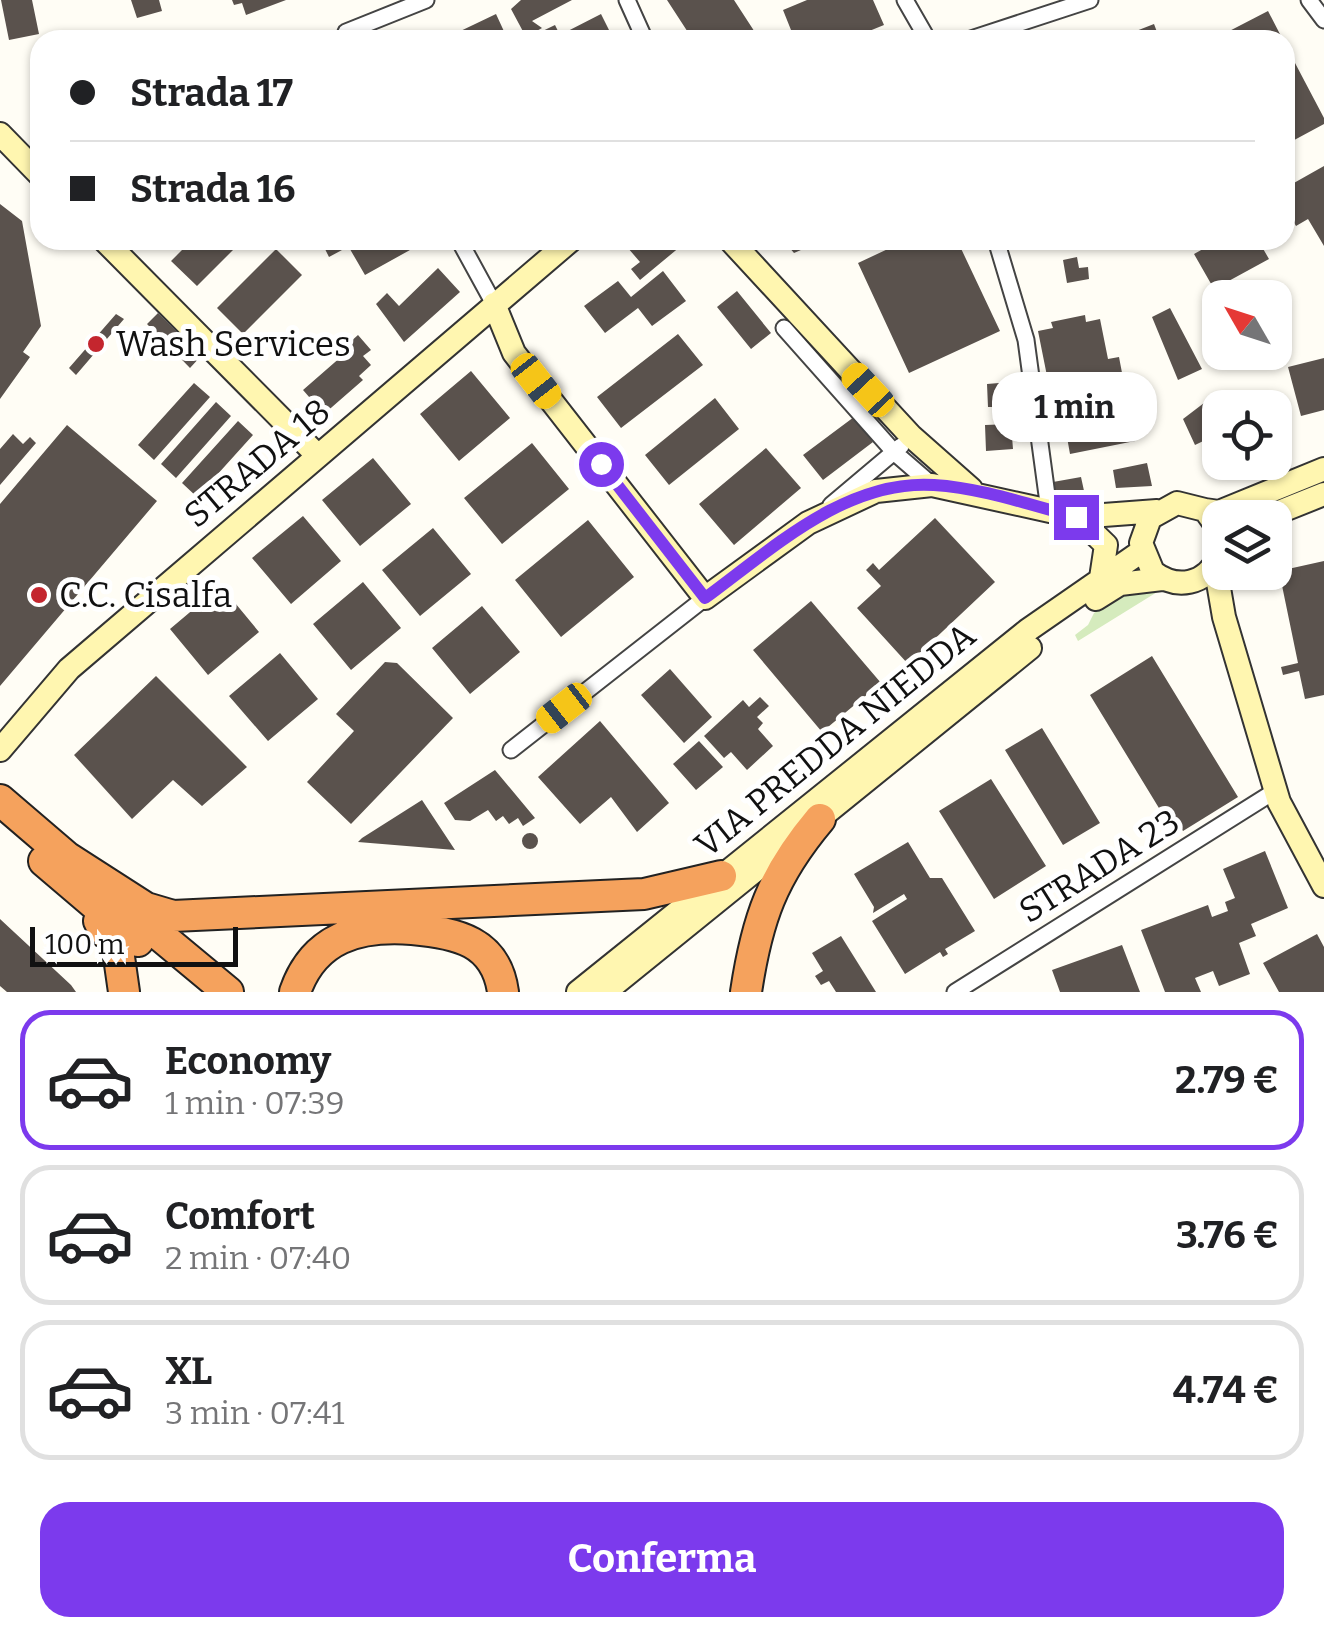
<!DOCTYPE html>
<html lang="it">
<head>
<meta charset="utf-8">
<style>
	:root { --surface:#fff; --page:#f2f2f2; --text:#202124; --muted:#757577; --line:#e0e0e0; --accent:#7c3aed }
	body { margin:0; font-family:Bitter,serif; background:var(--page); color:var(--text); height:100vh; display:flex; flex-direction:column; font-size:38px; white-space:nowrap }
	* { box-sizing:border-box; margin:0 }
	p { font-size:32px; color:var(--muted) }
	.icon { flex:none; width:55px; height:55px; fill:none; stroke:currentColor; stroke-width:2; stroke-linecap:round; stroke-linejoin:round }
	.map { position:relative; height:992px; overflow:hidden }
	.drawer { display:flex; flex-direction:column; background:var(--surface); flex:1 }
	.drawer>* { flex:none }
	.top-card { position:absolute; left:30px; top:30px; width:1265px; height:220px; border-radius:30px; box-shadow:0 2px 8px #0004; display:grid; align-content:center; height:220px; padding:0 40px; background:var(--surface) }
	.needle { width:65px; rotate:309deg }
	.buttons { position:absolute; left:1202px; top:280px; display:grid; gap:20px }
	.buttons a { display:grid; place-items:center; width:90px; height:90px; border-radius:20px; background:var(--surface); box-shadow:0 2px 8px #0004; font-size:50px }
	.scale { position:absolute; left:30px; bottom:25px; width:208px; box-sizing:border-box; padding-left:10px; border:5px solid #111; border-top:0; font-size:28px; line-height:35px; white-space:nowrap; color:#111; -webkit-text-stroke:8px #fff; paint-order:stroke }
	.end { position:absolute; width:45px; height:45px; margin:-22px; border:12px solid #7c3aed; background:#fff; box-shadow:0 0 0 5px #fff }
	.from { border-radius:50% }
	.bubble { position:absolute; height:70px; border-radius:30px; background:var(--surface); box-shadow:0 2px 8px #0004; font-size:32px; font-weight:700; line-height:70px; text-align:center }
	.car { position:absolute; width:30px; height:60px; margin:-30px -15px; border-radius:12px; box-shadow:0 0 8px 2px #0007; background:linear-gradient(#f5c518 24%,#345 0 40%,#f5c518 0 76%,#345 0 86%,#f5c518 0) }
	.top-card b { display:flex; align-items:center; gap:35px; height:95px; font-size:38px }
	.top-card b+b { border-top:2px solid var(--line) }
	.top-card i { width:25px; height:25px; background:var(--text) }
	ul { padding:18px 0 0; list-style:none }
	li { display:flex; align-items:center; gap:30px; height:140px; margin:0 20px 15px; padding:0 20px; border:5px solid var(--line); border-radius:30px }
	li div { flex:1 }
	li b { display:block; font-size:38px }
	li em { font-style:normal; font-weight:700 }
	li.selected { border-color:var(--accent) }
	li>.icon { width:90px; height:90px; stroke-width:1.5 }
	.cta { display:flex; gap:20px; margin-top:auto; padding:20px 40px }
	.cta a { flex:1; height:115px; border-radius:30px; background:var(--accent); color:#fff; font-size:40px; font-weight:700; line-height:115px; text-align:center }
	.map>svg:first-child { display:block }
	.green { fill:#d5ebbd }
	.building { fill:#5a524d }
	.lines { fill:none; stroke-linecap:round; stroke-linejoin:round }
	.street-casing { stroke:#444; stroke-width:19 }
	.secondary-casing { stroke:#333; stroke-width:26 }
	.highway-casing { stroke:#222; stroke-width:34 }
	.street { stroke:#fff; stroke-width:15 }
	.secondary { stroke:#fff6b0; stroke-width:22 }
	.highway { stroke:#f5a25d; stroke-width:30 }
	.route { stroke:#7c3aed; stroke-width:12 }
	.poi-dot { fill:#c4262e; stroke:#fff; stroke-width:4 }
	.labels { text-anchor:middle; stroke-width:10; stroke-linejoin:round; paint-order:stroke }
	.poi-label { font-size:35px; fill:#111; stroke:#fff; text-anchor:start }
	.street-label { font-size:35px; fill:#111; stroke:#fff }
</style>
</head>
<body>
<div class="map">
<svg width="1324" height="992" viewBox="0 0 1324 992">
	<rect width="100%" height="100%" fill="#fffdf5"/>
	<path class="green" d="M1135,589H1162L1078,641L1075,635L1088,625L1094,613Z"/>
	<path class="building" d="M1,0H32L39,34L9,40Z
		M131,0H159L162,11L137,18Z
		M232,0H286L246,15L242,3L234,5Z
		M521,0H572L532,21L542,28L526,37L511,9Z
		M667,0H734L760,40H693Z
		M807,0H873L884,25L847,40H795L783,10Z
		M1268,11L1283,40H1212Z
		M496,14L508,40H451L450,36Z
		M601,14L614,40H524L555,25L560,35Z
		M1154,24L1160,40H1113Z
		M1285,44L1324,118V124L1285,145Z
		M1324,166V246L1308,219L1296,226L1285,207V188Z
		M0,204L22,221L41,326L23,352L30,357L0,399Z
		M192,240H243L197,286L171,261Z
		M328,240H337L342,250L329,257L322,243Z
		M353,240H428L365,275L347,244Z
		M621,240H676L681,246L640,280L631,269L640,262Z
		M783,240H824L794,253Z
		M907,240H957L1000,331L909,373L858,263Z
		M1219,240H1258L1269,259L1214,289L1194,254Z
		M276,249L302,275L243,334L217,308Z
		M1077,257L1079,268L1088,267L1089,279L1067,283L1063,260Z
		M438,268L460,292L404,342L376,304L387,293L399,306Z
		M663,271L686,301L652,326L638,308L605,333L584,306L618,281L631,297Z
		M737,291L771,333L751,349L717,307Z
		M1170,308L1202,369L1178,380L1152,317Z
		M158,313L201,356L190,368L147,324Z
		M116,314L124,319L76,375L69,368Z
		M1085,315L1086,322L1100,319L1108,359L1119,357L1135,441L1070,454L1065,426L1057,428L1056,419L1063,418L1061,410L1054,411L1038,331L1053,328L1051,322Z
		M678,334L703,365L621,428L597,397Z
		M358,335L371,350L363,356L371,365L359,376L363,380L324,414L303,390L342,356L339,352Z
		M1324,358V410L1301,416L1288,367Z
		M471,371L510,418L459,461L420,414Z
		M194,383L210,397L154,460L138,445Z
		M999,383L1000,407H988L987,384Z
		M715,398L739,429L669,485L645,455Z
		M216,402L231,416L176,478L161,464Z
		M1204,403L1206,409L1218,404L1220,433L1195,445L1183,419Z
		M854,417L873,442L823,480L803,455Z
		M238,421L253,435L197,497L182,483Z
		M1011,424L1013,449L986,451L985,425Z
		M67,425L157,501L0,686V504Z
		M13,434L23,444L30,437L36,443L0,485V449Z
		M532,443L569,489L502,544L464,498Z
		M766,448L801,488L734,545L699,504Z
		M373,458L411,504L360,546L322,500Z
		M1147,463L1152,486L1116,488L1113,470Z
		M1081,477L1086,500L1055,494L1053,482Z
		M303,516L341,561L291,604L252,558Z
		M935,518L995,582L908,664L857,608L881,586L866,570L873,563L879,570Z
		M588,520L634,577L561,637L515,580Z
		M433,528L471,574L420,616L382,570Z
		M1324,561V695L1305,699L1299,671L1283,675L1281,667L1298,663L1279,571Z
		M363,582L401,628L351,670L313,624Z
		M221,586L259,632L208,675L170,629Z
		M811,601L881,683L822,732L753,650Z
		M482,606L520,652L470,694L432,648Z
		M280,653L318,699L268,741L229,696Z
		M1152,656L1238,797L1183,831L1169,809L1162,813L1090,695Z
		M385,662L397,663L453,718L351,824L307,782L354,731L336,714Z
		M670,669L712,717L684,743L641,695Z
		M156,676L247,767L202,806L173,780L132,819L74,755Z
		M760,697L769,706L757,717L763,723L758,729L773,746L747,770L731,752L724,758L704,736L743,700L749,707Z
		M600,721L669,803L637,832L611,797L580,824L538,777Z
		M1042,728L1100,823L1063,845L1005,750Z
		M699,741L723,767L696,790L673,764Z
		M495,770L535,818L523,826L518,818L509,824L503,816L496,821L488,810L470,821L455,820L444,803Z
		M991,779L1046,866L994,899L939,811Z
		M422,800L455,850L358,842L362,838Z
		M522 841a8 8 0 1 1 16 0a8 8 0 1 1-16 0Z
		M908,842L930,878H942L975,931L945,949L948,954L943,957L940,952L905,974L872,921L907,899L904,894L873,913L874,907L854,874Z
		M1265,851L1288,908L1251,924L1256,936L1239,943L1250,974L1219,986L1213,971L1195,978L1201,992H1165L1141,930L1208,905L1212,917L1228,911L1225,902L1235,898L1223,869Z
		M0,919L71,985L76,992H7L0,986Z
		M1317,934L1324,947V992H1279L1263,963Z
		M841,936L876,992H836L829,981L821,985L815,976L823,971L812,953Z
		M1122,945L1140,992H1060L1052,970Z"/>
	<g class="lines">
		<g class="street-casing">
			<path id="street" d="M627,0L645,40
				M905,0L928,40
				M1309,0L1324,20
				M350,40L346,32L426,0
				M968,40L1090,0
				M459,240L494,304
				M996,240L1026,340L1049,510
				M784,328L895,453L932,485
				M831,505L901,446
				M511,750L705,598
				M955,992L1275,791"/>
		</g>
		<g class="secondary-casing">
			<path id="secondary" d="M0,134L40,175
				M104,240L318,456
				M730,240L911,436L971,489
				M494,304L514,353L705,598L808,523L876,491L932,485L1077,517L1157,511
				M1205,510L1219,512L1324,469
				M1077,517L1106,545L1101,578
				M1264,518L1324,494
				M1219,557C1205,585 1177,590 1153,572L1141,543L1150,518L1177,503L1205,510L1220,531
				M1215,565L1224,617L1279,802L1324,886
				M1096,599L1120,584L1162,579
				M0,750L69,669L571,240
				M578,992L1028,630L1142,551
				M605,992L1030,648"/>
		</g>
		<g class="highway-casing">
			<path id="highway" d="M0,800L77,866
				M62,854L146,908L173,916L644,894L721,876
				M44,861L138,941
				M128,909L228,992
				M99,921L118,950L124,992
				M295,992C314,937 359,925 412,929C457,933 496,941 503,992
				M746,992C757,919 772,876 820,819"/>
		</g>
		<use href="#street" class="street"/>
		<use href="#secondary" class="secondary"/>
		<use href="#highway" class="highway"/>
	</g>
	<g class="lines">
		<path class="route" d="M601,464L705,598C772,549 846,479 934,485C982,488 1030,505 1076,517"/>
	</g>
	<g class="poi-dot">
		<circle cx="96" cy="344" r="10"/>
		<circle cx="39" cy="595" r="10"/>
	</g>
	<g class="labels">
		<g class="poi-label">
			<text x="116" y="356">Wash Services</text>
			<text x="59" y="607">C.C. Cisalfa</text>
		</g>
		<g class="street-label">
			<text transform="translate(257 463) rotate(-40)" y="12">STRADA 18</text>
			<text transform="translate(835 740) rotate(-39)" y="12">VIA PREDDA NIEDDA</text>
			<text transform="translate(1099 866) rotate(-32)" y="12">STRADA 23</text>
		</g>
	</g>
</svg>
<div class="buttons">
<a><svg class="needle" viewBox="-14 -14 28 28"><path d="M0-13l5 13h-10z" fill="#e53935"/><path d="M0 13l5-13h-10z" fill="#757577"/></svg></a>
<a><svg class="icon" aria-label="locate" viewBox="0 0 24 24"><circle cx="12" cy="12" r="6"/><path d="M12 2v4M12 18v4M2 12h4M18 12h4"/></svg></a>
<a><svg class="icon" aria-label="layers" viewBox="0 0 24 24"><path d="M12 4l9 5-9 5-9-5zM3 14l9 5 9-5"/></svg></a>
</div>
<div class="scale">100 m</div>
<i class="end from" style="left:601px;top:464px"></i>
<i class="end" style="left:1076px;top:517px"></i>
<div class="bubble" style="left:992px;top:372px;width:165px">1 min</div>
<i class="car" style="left:536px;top:381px;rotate:142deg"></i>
<i class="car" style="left:868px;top:390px;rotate:317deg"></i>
<i class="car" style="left:564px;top:708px;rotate:232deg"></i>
<div class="top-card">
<b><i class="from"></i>Strada 17</b>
<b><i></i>Strada 16</b>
</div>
</div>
<section class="drawer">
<ul>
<li class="selected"><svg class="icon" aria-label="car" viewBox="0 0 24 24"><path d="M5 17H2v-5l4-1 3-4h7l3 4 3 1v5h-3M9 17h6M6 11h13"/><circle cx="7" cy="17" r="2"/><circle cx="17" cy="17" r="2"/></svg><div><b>Economy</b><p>1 min · 07:39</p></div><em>2.79 €</em></li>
<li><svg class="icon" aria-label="car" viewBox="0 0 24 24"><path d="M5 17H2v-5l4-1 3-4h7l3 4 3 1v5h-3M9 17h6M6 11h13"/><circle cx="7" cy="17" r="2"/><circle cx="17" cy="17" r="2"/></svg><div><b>Comfort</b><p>2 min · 07:40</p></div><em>3.76 €</em></li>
<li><svg class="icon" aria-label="car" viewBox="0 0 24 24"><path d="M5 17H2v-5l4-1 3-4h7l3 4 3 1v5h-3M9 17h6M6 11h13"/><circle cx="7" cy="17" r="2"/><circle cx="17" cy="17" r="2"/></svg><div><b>XL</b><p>3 min · 07:41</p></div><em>4.74 €</em></li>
</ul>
<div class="cta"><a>Conferma</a></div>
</section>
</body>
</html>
